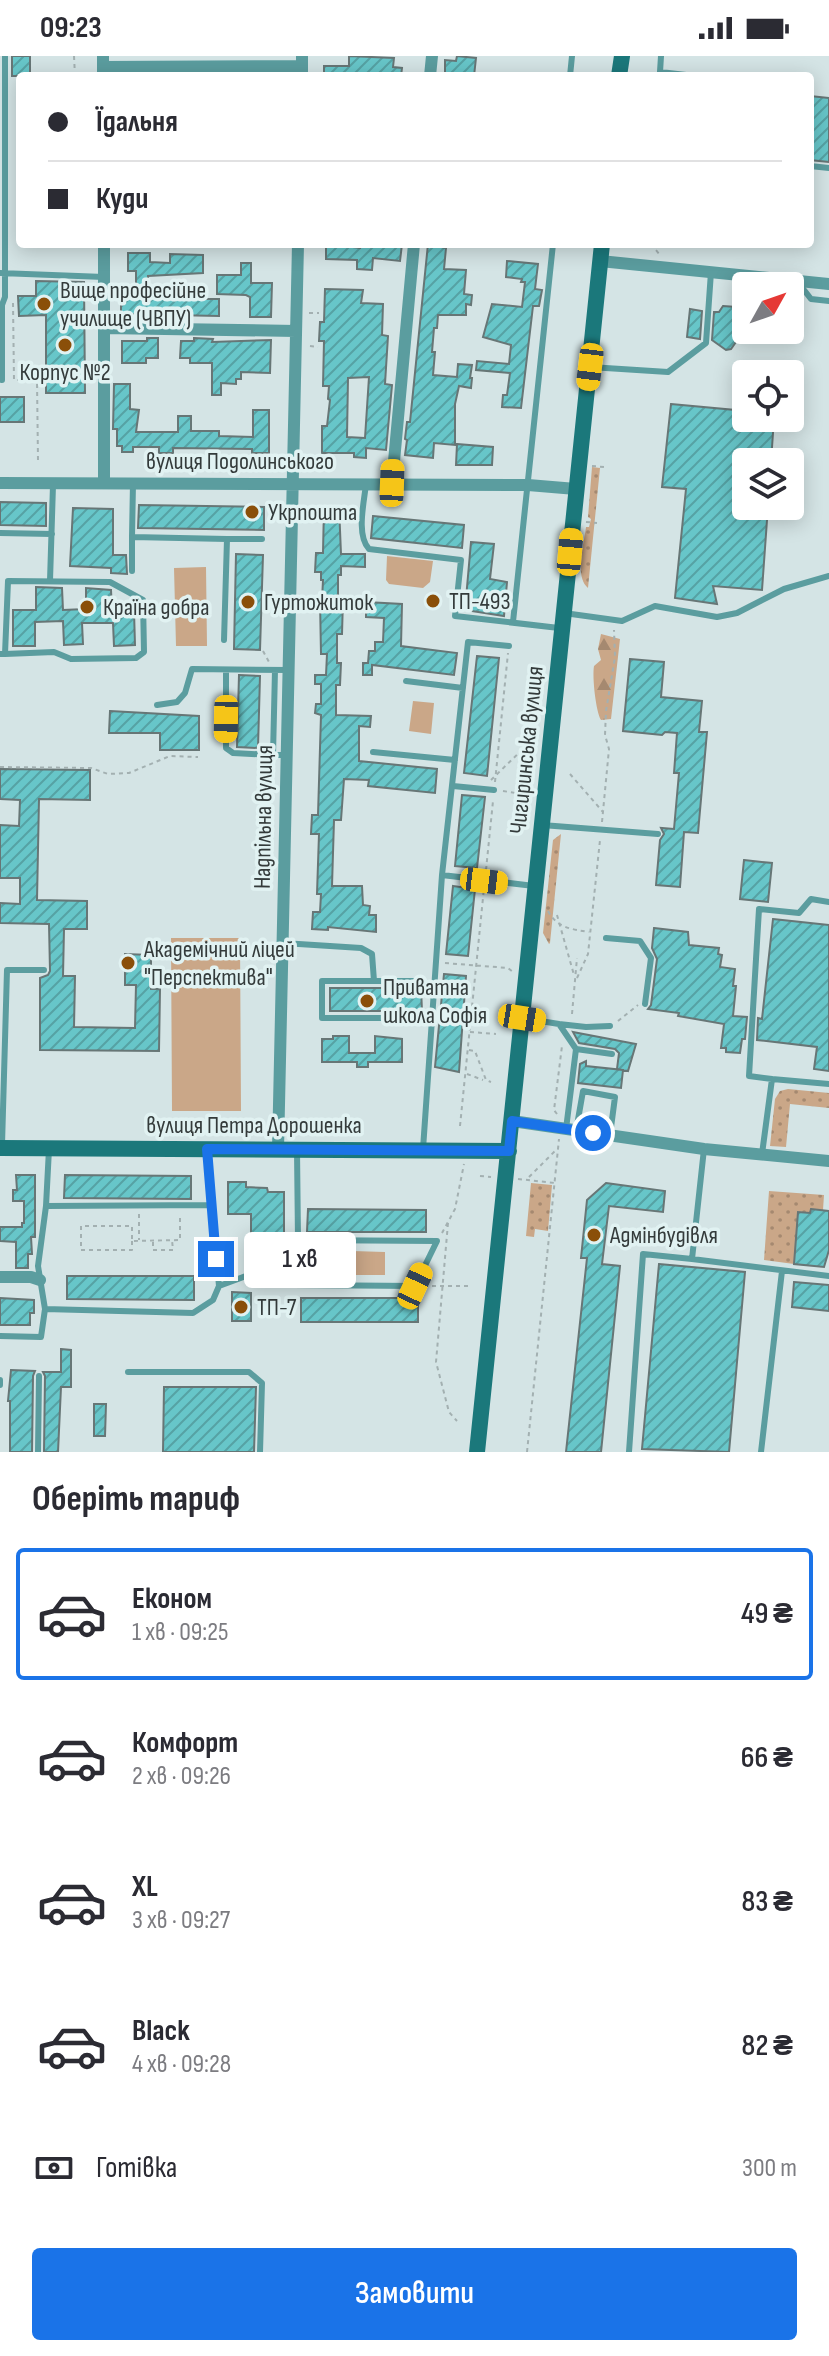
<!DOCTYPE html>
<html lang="uk">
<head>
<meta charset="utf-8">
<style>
	:root { --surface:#fff; --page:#f7f7f7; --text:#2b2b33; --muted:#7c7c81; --line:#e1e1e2; --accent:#1a73e8 }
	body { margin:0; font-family:"Sofia Sans Condensed",sans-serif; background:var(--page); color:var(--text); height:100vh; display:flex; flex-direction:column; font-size:30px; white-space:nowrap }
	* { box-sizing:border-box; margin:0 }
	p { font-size:26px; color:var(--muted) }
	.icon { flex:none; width:44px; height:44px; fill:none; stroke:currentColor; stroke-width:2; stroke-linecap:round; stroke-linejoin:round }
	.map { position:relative; height:1396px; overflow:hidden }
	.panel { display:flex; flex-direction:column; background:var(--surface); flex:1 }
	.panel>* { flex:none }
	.guide { position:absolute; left:16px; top:16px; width:798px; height:176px; border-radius:8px; box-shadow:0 4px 20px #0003; display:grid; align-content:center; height:176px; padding:0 32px; background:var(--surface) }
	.needle { width:52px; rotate:50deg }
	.buttons { position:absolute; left:732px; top:216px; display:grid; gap:16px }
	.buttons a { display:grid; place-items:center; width:72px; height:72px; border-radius:8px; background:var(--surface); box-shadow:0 4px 20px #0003; font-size:40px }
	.end { position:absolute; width:36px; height:36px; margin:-18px; border:10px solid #1a73e8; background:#fff; box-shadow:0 0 0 4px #fff }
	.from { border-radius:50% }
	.bubble { position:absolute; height:56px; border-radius:8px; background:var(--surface); box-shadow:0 4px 20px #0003; font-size:26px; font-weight:600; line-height:56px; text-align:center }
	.car { position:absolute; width:24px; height:48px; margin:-24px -12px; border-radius:10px; box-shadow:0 0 6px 2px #0007; background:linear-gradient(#f5c518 24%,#345 0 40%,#f5c518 0 76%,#345 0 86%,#f5c518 0) }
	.guide b { display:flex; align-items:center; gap:28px; height:76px; font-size:30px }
	.guide b+b { border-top:2px solid var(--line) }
	.guide i { width:20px; height:20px; background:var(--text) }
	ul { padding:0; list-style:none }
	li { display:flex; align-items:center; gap:24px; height:132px; margin:0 16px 12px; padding:0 16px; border:4px solid transparent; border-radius:8px }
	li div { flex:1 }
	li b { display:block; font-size:30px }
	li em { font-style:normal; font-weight:600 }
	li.selected { border-color:var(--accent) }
	li>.icon { width:72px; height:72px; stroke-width:1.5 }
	h2 { padding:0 32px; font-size:36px; line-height:96px }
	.pay { display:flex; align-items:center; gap:20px; height:88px; padding:0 32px; font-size:30px }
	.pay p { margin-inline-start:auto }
	.button { display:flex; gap:16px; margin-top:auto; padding:16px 32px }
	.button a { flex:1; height:92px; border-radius:8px; background:var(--accent); color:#fff; font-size:32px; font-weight:600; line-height:92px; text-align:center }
	.status { display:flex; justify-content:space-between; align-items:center; height:56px; padding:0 40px; background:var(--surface); direction:ltr }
	.status svg { height:22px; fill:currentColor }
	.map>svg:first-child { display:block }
	.grass { fill:url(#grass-dots) }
	.forest { fill:url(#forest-firs) }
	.green { fill:#caa788 }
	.building { fill:url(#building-hatch); stroke:#677676; stroke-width:2; fill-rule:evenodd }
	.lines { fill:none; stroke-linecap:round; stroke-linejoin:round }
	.path { stroke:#a3b0b1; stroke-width:2; stroke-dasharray:4 4; stroke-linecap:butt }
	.lane { stroke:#5b9d9f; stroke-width:6 }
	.street { stroke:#5b9d9f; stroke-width:12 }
	.secondary { stroke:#1b787b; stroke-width:16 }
	.route { stroke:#1a73e8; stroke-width:10 }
	.poi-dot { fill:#8a4f09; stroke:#e1f2f2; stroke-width:3 }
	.labels { text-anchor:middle; stroke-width:7; stroke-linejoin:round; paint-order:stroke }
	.poi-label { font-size:24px; fill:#343b3b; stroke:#e1f2f2; text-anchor:start }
	.street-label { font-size:24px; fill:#343b3b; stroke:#e1f2f2 }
</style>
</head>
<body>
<div class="status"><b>09:23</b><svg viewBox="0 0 49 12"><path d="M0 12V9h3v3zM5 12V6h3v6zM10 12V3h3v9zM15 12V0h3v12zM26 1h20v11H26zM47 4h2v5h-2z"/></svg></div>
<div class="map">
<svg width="829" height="1396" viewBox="0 0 829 1396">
	<defs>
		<pattern id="grass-dots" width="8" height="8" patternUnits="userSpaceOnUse" patternTransform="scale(2)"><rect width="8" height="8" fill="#caa788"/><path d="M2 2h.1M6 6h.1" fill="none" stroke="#a58970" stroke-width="1.8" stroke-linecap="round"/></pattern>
		<pattern id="forest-firs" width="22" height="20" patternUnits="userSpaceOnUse" patternTransform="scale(2)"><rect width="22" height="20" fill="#caa788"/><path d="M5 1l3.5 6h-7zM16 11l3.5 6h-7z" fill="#a58970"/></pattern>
		<pattern id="building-hatch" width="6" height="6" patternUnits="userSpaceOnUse" patternTransform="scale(2)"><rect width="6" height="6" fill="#67c6c9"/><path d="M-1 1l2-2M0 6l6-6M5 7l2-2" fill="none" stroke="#56a2a4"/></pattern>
	</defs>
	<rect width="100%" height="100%" fill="#d4e4e5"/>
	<path class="grass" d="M592,411L600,412L588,532C574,520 584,488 586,471H589L591,463L588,461Z
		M561,778L550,887L549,888L543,877L553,784Z
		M788,1033L829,1037V1052L790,1048L786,1091L770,1090L775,1043L780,1035Z
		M531,1127L552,1129L548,1175L535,1173L534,1181L526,1180Z
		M769,1135L824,1139L823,1154L811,1153L810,1157H798L794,1208L764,1204Z"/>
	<path class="forest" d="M601,578L620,583L611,663L601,664C596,656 592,621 594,610L601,604L598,593Z"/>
	<path class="green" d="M387,500L433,505L430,526L423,532L389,528L386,524Z
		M206,511L207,590H176L174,512Z
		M413,645L434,647L431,678L409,675Z
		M171,882H240L241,1055H172Z
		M352,1195L385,1196V1219H352Z"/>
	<path class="building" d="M12,0H30V20H12Z
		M349,0L394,2L393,11L402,12L401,20H324V10H349Z
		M457,0L476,2L474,20H445V4L456,5Z
		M810,40L829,42V106L810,104Z
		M326,188L360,192V188H402L400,205L373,202L372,214L357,213V204L326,203Z
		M428,188H442L441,191L446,192L444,213L466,214L464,238L472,239L471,249L466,248V259H438L437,272H434L432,296H435L433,319L457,321L458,308L472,309L470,322H472L471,332L459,330L455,348V389L434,387L433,402L405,399L407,384L405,383L407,366H410Z
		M128,197H150V206L170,207V198L203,199V217L148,220V242L171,243V239H190V243H219V260L121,258V238L136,239V215H128Z
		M507,205L538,208L535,233L542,234L539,250H533L521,352L502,351L503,339H507L510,317L476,314L477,305L509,308L511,289L483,281L492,248L522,251L525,226H521L522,223L506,221Z
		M241,207H251V227H272L271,261H250V241L246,239L217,238V219H241Z
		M36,225L84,226L85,337H46V259L19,260L18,240H36Z
		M325,233L363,234L361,247L383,248L382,279L388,280L385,328L392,329L386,394L366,392V402L354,401V397H322V370H327L330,344L328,343L329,330H323L324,285H319L320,266H324ZM369,321L365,382L347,381L348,322Z
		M723,250L736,251L739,258L736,286L731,293L726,294L712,284L714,256H719Z
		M690,253L702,255L700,283L687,281Z
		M147,282H158V302H146V307H122V285H147Z
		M194,282L213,283L212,286L271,284L270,317L241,316V323H236V328L221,327V339H212V307H190V302H180L181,285H194Z
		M114,328H130V353L139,354L136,376H178V360H191V375H219V380L253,381V354H269V397H252V393L173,392V397H159V391H133V396H122V390H117V373H113Z
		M0,341H24V366H0Z
		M671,348L746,355V362H774L771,406H746V450H768L762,534L713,530L717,548L675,542L686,433L662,431Z
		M457,388L493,391L492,409H456Z
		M0,446L46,447V470L0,469Z
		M139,449L264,451V474L138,472Z
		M324,450H339L341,498H365V511L341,510V519H338V543H343L342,578H337V607H341L340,629H336V659L371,660L370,671L359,670V705L437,713L435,737L368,730L369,724L344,723L341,764H334L332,830H362L363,849L370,850L369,859H376V876L328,871V874L312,873L313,856H320L321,838H317L319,778H311L312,759H318L321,659L315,657L316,648H321V628H315V619H326L327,598H321L320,544H322L323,524H321V516H315L316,497H323Z
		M73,452L113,453V499H126L127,518L111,517V512L70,510Z
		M373,460L464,469L462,492L371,482Z
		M471,486L494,488L490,523L507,526L504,560L465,554Z
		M236,498L263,499L260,594L234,593Z
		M36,531L62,532L63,554L86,553V532L111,534L112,555H134L135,589L114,590L113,567H82L83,588L64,589L63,565L35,566V590H13V554H36Z
		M366,546L402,548L401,590L457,597L454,619L372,609V619H363V607H368L369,595H375V586H383L384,562L366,561Z
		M477,600L499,602L487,720L464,717Z
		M630,603L664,606L661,641L702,645L699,676H707L698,777L684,776L680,831L656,829L660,784L664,778L661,772L674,773L679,717H674L677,677L665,676L662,679L623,675Z
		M239,619L260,620L258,692L237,691Z
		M110,655L199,660V694H160V677H109Z
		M0,713L90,714V744L39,743L37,844L87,845V873H64L63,920H75L74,971L135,972L136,929H125V898L151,899V933H160L159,995L40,994V922L48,919L50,915L49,868L0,867V847L20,848V822H0V769L19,770L20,744L0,743Z
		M462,739L485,741L477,812L455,810Z
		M744,804L772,807L768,846L740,843Z
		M453,830L475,833L468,900L446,898Z
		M773,863L829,869V1015L814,1013L817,991L757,984L758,962L762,963Z
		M654,872L688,876L689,889L719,892L718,898L722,899L720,911L735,913L733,930H736L733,960L747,961L745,983H742L740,997L726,996V992H721L724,968L678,960L679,957L648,953L651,949L657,903L652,892Z
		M444,918L466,920L459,1016L435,1011Z
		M330,932H421L422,955H330Z
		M573,976L636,988L628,1015L617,1013L619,997L615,993L579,987Z
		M333,980H349V997H375V980L402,983V1006H368V1011H357V1006H322V983H333Z
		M586,1005V1010L623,1014L621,1032L578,1027L580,1008Z
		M16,1119H35V1181H31L32,1198H28V1212H16V1186L0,1185V1171H22V1167H24V1145H13V1134H17Z
		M65,1119L191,1120V1143L64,1142Z
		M228,1126H246V1131L267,1132L268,1136H284V1180L251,1179V1158H228Z
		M606,1127L665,1135L663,1156L609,1150L602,1208L620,1210L601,1396H566L587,1202H581L587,1144Z
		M308,1153L426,1154V1176H307Z
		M811,1153L829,1155V1194L824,1211L794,1208L798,1156L810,1157Z
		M659,1208L745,1216L729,1396L642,1393Z
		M67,1220H194V1244L67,1243Z
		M794,1226L829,1229V1255L792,1251Z
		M232,1236L251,1237V1265H232Z
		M0,1242L34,1244V1257H30V1269H0Z
		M301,1242H418V1266H301Z
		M61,1293L71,1294V1331H61L58,1396H44L45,1320L43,1316H61Z
		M11,1314L35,1315L33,1320L32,1396H10V1345H8Z
		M164,1331H256L254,1396H163Z
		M94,1348H106L105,1380H94Z"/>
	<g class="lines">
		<path class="path" d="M74,0L75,20
			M651,188L660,199
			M13,247L14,324H37L38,405
			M309,257H319
			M310,290L318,291
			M592,410L604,411
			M274,414L275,407H281
			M586,466L597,467
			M264,538V535
			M263,595L269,606
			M0,711L91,712L108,718L129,717L170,700L198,701
			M570,718L603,756
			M491,724L527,689
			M495,726L508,597
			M503,735L522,738L530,744
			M602,766L609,693L605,679L606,655L615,601L614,574
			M486,814L493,745
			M548,855C557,872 571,873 589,876
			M557,859L574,919
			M445,907L508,912L513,916
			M577,922L588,898L600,784
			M572,958L577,902
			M618,965L638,949
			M470,976L496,978
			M469,994L475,995L486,1024L491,1026
			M467,1018L483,1024
			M557,1058L554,1054L562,990
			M460,1070L484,832
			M480,1120L491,1121
			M529,1121L557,1093
			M518,1123L555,1127
			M139,1158V1184
			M448,1167L436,1306L449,1356L457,1365
			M442,1177L455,1153L464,1108
			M132,1185V1194H81V1170H132V1185L180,1184V1159
			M153,1186V1194H173L172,1184
			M424,1230H471
			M527,1396L559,1083"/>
		<path class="lane" d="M660,16L695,20
			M660,16L661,0
			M570,20L572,0
			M810,110L829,112
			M0,217L104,221
			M797,225L811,243L829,245
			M590,311L668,316L706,287L711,216
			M2,324V249L5,241V0
			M133,427L132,481L227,483L224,584
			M366,428C364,447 356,479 369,493L461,504L455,560L559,572
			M0,477L52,478
			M227,483H262
			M132,515V481
			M50,525L53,429
			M564,557L622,565L655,550L717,561L737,557L784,533L829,520
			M513,566L553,188
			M0,598H5L54,596L71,603L136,602L144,596L143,544L110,526L8,525L5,598
			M226,614V692L233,697L273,699
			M275,614L273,699H287
			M406,625L463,632
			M157,649L177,646L185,637L192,613L289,614
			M373,696L455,704
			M453,730L494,734
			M542,769L658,778
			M442,819L534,830
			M606,882L640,885L651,902L645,948
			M283,887L361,892L372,898L374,925
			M421,925H322V962H432
			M522,962L559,968L576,993L566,1073
			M559,968L586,971L610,970
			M576,993L612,998
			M772,1023L749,1020L759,853L799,857L811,843L829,846
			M576,1075L583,1035L615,1041L610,1079
			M2,1089L7,914H44
			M49,1093L46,1150L38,1210L45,1253L193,1257L213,1244L219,1230L207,1094
			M423,1093L442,819L468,586L509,590
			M704,1093L692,1203L829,1220
			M297,1094L298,1184L437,1185L415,1230L294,1229L298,1184
			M762,1098L772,1023L829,1028
			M46,1150L212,1149
			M219,1230L297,1201
			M0,1280L41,1281L45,1253
			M128,1316H249L262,1327L260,1396
			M0,1329V1324
			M38,1396L39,1320
			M629,1396L643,1198L692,1203
			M761,1396L782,1215"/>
		<path class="street" d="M103,0V20
			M103,11L302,10
			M302,20V0
			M430,20L432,0
			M104,188V427
			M600,205L829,228
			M104,272L296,275
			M0,427L528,429L576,433
			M392,427L414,188
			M512,1065L704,1093L829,1105
			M278,1094L298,188
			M0,1221H31L40,1224"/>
		<path class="secondary" d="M619,20L622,0
			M0,1092L509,1095
			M477,1396L602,188"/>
	</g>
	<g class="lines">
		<path class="route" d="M216,1203L207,1093L509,1095L512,1065L593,1077"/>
	</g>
	<g class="poi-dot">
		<circle cx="44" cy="248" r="8"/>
		<circle cx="65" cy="289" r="8"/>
		<circle cx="252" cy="456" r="8"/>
		<circle cx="433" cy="545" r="8"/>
		<circle cx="248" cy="546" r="8"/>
		<circle cx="87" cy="551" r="8"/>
		<circle cx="128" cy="907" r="8"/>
		<circle cx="367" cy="945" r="8"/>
		<circle cx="594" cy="1179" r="8"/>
		<circle cx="241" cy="1251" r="8"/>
	</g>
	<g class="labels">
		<g class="poi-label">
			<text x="60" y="242">Вище професійне<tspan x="60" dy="28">училище (ЧВПУ)</tspan></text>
			<text x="65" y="324" text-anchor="middle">Корпус №2</text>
			<text x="268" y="464">Укрпошта</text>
			<text x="449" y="553">ТП-493</text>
			<text x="264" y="554">Гуртожиток</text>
			<text x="103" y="559">Країна добра</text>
			<text x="144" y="901">Академічний ліцей<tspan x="144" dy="28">"Перспектива"</tspan></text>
			<text x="383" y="939">Приватна<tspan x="383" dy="28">школа Софія</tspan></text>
			<text x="610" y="1187">Адмінбудівля</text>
			<text x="257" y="1259">ТП-7</text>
		</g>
		<g class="street-label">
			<text x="240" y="413">вулиця Подолинського</text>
			<text transform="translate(526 694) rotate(-84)" y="8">Чигиринська вулиця</text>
			<text transform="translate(263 761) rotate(-89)" y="8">Надпільна вулиця</text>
			<text x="254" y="1077">вулиця Петра Дорошенка</text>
		</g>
	</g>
</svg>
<div class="buttons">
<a><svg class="needle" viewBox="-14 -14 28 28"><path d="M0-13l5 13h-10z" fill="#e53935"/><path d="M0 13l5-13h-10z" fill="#7c7c81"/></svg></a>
<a><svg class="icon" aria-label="locate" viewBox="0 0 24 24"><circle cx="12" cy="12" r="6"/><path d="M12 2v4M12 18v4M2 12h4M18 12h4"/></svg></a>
<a><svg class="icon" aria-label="layers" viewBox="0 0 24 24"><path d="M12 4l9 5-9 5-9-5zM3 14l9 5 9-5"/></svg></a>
</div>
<i class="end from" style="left:593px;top:1077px"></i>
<i class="end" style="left:216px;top:1203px"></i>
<div class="bubble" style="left:244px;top:1176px;width:112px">1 хв</div>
<i class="car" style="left:590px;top:311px;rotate:187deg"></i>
<i class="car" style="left:392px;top:427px;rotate:2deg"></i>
<i class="car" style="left:570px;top:496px;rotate:5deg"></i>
<i class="car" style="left:226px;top:663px;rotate:181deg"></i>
<i class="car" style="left:484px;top:825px;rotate:97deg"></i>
<i class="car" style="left:522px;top:962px;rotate:99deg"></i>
<i class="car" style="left:415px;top:1230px;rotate:25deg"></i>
<div class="guide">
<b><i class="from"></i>Їдальня</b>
<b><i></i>Куди</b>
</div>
</div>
<section class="panel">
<h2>Оберіть тариф</h2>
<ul>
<li class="selected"><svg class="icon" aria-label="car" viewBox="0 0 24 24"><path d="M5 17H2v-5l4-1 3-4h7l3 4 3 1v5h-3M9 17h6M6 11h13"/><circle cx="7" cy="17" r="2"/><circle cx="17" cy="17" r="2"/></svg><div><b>Економ</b><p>1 хв · 09:25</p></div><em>49 ₴</em></li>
<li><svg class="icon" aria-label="car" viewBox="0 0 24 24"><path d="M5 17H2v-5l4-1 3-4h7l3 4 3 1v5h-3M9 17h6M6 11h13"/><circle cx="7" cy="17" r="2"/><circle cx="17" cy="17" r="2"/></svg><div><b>Комфорт</b><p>2 хв · 09:26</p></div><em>66 ₴</em></li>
<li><svg class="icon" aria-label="car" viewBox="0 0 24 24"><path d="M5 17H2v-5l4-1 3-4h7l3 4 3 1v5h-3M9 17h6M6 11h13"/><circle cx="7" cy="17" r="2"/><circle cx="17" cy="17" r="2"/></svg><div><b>XL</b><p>3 хв · 09:27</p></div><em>83 ₴</em></li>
<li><svg class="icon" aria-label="car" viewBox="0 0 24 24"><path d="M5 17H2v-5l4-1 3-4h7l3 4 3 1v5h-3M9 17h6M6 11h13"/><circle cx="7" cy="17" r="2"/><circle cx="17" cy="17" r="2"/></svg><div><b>Black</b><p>4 хв · 09:28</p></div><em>82 ₴</em></li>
</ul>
<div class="pay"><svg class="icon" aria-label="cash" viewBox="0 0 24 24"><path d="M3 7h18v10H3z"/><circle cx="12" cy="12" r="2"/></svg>Готівка<p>300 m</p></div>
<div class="button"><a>Замовити</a></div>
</section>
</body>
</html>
